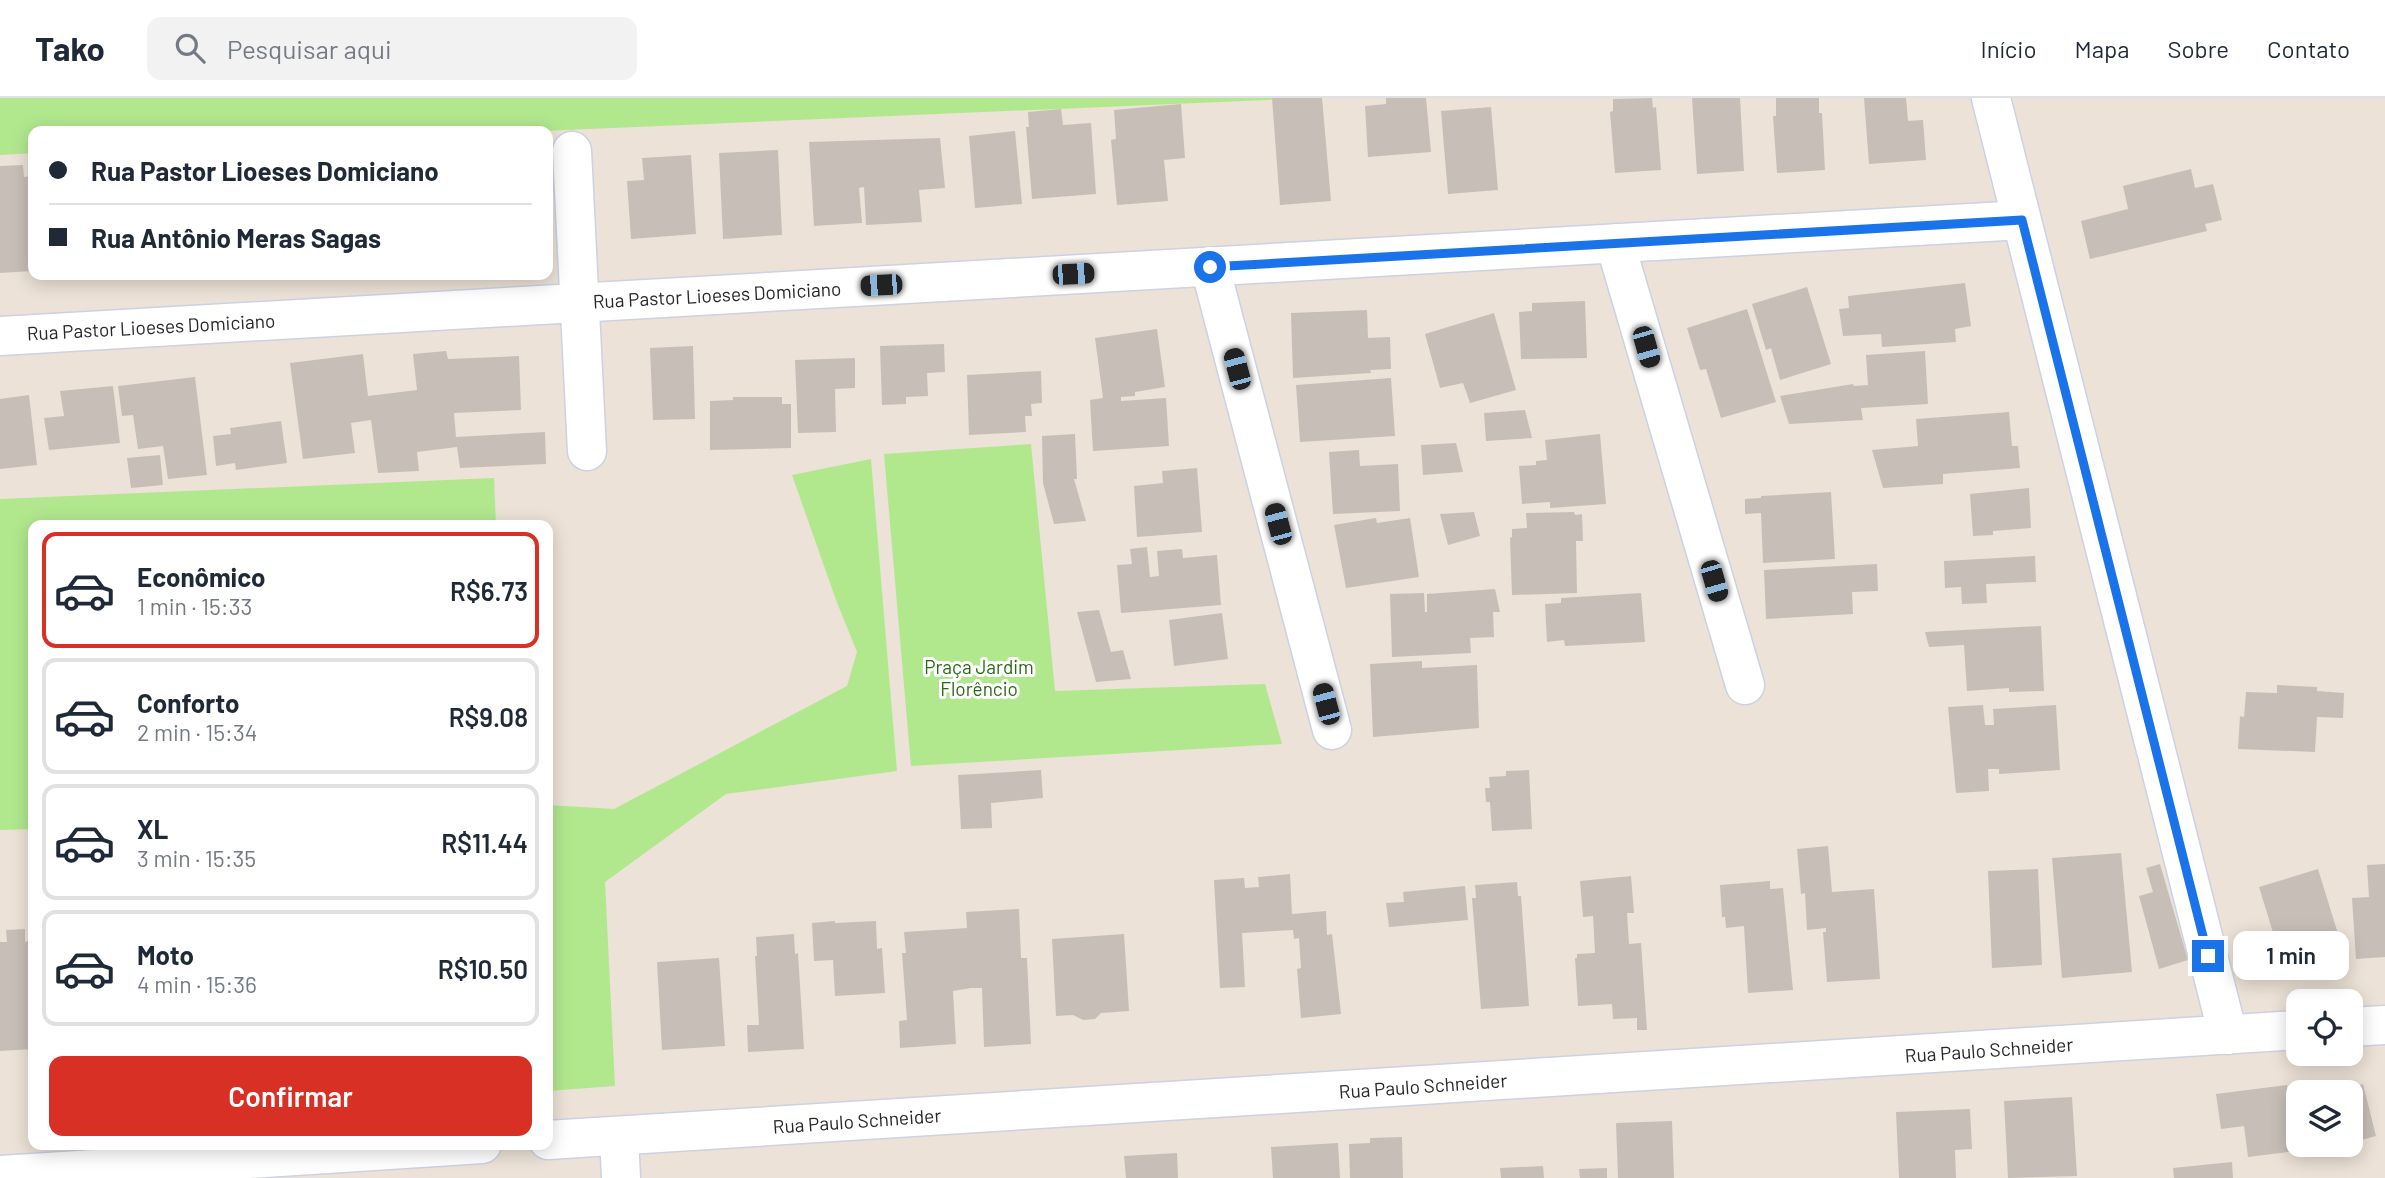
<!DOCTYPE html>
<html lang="pt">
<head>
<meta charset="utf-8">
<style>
	:root { --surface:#fff; --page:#f2f2f3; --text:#1f2937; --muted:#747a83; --line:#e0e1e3; --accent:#d93025 }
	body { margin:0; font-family:Barlow,sans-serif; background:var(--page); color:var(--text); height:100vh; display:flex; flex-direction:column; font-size:26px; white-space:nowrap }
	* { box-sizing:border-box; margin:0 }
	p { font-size:23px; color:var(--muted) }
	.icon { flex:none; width:38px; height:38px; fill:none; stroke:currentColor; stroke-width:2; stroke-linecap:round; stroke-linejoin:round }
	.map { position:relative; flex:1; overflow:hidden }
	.side { position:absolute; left:28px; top:422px; width:525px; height:630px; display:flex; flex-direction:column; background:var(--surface); border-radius:14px; box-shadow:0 4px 18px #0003 }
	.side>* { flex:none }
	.guide { position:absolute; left:28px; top:28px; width:525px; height:154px; border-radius:14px; box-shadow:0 4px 18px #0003; display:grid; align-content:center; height:154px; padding:0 21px; background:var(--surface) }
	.controls { position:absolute; left:2286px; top:891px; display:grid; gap:14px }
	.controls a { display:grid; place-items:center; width:77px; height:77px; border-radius:14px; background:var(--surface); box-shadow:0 4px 18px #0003; font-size:35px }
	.end { position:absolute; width:32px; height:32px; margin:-16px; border:9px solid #1a73e8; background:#fff; box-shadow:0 0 0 4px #fff }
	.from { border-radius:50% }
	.bubble { position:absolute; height:49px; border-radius:14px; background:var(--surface); box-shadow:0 4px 18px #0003; font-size:23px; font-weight:600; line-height:49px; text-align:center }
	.car { position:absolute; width:21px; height:42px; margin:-21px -10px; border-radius:9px; box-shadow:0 0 5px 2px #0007; background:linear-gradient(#222 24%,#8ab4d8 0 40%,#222 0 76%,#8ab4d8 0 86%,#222 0) }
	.guide b { display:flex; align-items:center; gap:24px; height:66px; font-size:26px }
	.guide b+b { border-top:2px solid var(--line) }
	.guide i { width:18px; height:18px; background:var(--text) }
	ul { padding:12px 0 0; list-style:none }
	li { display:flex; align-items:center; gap:21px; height:116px; margin:0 14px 10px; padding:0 7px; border:4px solid var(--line); border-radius:14px }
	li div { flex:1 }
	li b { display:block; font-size:26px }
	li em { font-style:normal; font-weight:600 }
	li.on { border-color:var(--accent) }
	li>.icon { width:63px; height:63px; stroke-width:1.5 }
	.cta { display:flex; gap:14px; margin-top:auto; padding:14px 21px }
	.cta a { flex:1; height:80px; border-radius:14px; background:var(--accent); color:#fff; font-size:28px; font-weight:600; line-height:80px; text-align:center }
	header { display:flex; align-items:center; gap:42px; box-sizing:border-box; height:98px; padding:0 35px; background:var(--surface); border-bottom:2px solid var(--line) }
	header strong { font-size:33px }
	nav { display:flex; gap:38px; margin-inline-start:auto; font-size:24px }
	.search { width:490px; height:63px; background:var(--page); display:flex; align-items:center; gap:18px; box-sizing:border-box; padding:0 24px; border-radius:14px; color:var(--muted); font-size:26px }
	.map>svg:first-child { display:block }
	.green { fill:#b1e88e }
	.building { fill:#c7bfb7 }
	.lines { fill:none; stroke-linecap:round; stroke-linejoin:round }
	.minor-casing { stroke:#ccd2e3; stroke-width:41 }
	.minor { stroke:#fff; stroke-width:38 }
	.route { stroke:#1a73e8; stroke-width:9 }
	.labels { text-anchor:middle; stroke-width:6; stroke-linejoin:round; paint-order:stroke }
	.street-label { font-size:19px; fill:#272727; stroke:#fff }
	.park-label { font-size:19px; fill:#296913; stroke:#fff }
</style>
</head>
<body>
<header>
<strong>Tako</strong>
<div class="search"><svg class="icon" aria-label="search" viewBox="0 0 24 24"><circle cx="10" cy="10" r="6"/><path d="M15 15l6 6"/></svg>Pesquisar aqui</div>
<nav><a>Início</a><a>Mapa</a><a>Sobre</a><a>Contato</a></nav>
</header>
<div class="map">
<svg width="2385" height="1080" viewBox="0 0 2385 1080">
	<rect width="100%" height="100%" fill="#ece2d7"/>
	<path class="green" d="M0,0H1311L543,33H33V55L0,57Z
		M1031,346L1055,593L1265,586L1282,646L911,668L884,356Z
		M871,361L897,673L726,696L605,784L615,988L548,993V707L614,711L847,588L857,554L836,502L792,377Z
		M494,380L496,427H33V731L0,732V401Z"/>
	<path class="building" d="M1272,0H1322L1331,103L1280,107Z
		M1386,0H1426L1431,54L1368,59L1365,8L1386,6Z
		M1652,0L1653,10L1656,9L1661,72L1615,75L1610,14L1613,13V1Z
		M1692,0H1740L1744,73L1697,76Z
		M1776,0H1819V15H1822L1825,72L1777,75L1773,18H1776Z
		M1864,0H1906L1908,23L1923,22L1926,62L1869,66Z
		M1181,6L1185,60L1164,62L1168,103L1117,107L1111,42L1116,41L1114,12Z
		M1491,9L1498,92L1448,96L1441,13Z
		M1061,11L1063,27L1091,25L1096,96L1032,101L1026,29H1029L1028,14Z
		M1015,33L1022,106L975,110L969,38Z
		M940,40L945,90L919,92L922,124L866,127L864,89L859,90L862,125L814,128L809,44Z
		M778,52L782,137L723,141L719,55Z
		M691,57L696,136L631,141L627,83L644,82L642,60Z
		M23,67L24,79L33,78V127H29L32,173L0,175V68Z
		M2191,71L2195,90L2213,86L2222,122L2205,126L2207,133L2090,161L2081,123L2128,111L2123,88Z
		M1965,185L1971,228L1955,231L1956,244L1882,249L1881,236L1843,238L1839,211L1849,210L1848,198Z
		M1807,189L1831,266L1780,282L1771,250L1766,252L1752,206Z
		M1585,203L1587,260L1521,261L1519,214L1532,213V205Z
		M1747,211L1776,304L1721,320L1706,271L1700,272L1687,230Z
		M1367,212L1368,240L1390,239L1391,271L1370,272L1371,275L1293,280L1291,215Z
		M1494,215L1516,292L1470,305L1463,285L1440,290L1425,236Z
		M1157,231L1165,289L1135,294V298L1121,299V303L1166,300L1169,348L1093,353L1090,302L1103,300L1095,240Z
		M944,246L945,274L927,275L928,298L906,299V306L882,307L880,248Z
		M693,248L695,321L653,322L650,250Z
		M446,253L448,261L519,258L521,312L454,315L456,339L545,334L546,366L460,370L457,349L417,354L419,373L378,375L371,322L351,325L355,355L303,361L290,265L363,256L368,298L417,292L413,256Z
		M1925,253L1928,306L1861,310L1863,322L1789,326L1780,298L1853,286L1854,288L1868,287L1866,257Z
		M855,260V290L835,291L836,334L798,335L795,262Z
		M1041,273L1042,305L1031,306L1032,318H1025L1026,334L969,337L967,277Z
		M195,279L207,377L168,381L163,348L138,351L133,317L122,318L118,288Z
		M1391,280L1395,338L1300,344L1296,287Z
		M113,288L120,345L49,352L44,320L64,318L60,293Z
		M29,297L37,367L0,371V301Z
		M733,299H782V306H791V350L710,352V303L733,302Z
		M1525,312L1532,340L1486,343L1484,315Z
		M2009,314L2012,348H2018L2020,370L1943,376V386L1883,390L1872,352L1918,348L1916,321Z
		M281,323L287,365L236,372L235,365L216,368L213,338L231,336L230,330Z
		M1075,336L1077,381H1074L1086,423L1054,426L1043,385L1042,338Z
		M1600,336L1606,406L1550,410V404L1522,406L1519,368L1536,367V363L1547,362L1545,342Z
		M1456,345L1463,374L1423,377L1421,347Z
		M1359,352L1360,368L1398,366L1400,413L1333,416L1329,354Z
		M160,357L163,387L131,390L127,360Z
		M1197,370L1202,434L1137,439L1134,388L1163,385L1162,373Z
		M2029,390L2031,430L1993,433V437L1973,438L1970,396Z
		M1831,394L1835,461L1763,465L1761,415L1745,416V401L1761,400V398Z
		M1474,414L1480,438L1448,447L1440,416Z
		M1574,414L1575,417L1582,416L1583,443H1576L1577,495L1512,497L1510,440L1512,439V431L1527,430L1526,415Z
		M1376,420L1377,425L1410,420L1419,479L1346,490L1334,427Z
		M1147,449L1150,479L1159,478L1157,453L1182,451L1183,460L1217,457L1221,507L1121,515L1117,467L1132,466L1130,451Z
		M2035,458L2036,484L1986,486L1987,505L1962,506L1961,489L1945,490L1944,463Z
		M1877,466L1878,493L1852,494L1853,516L1766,521L1764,472Z
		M1495,491L1500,514H1493L1494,539L1470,540L1471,555L1392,559L1390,496L1424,495L1425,514H1427V496Z
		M1641,495L1645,544L1565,548L1564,542L1547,544L1545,506L1561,505V500Z
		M1099,512L1111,554L1123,552L1131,581L1096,584L1077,514Z
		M1222,515L1228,561L1174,568L1169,522Z
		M2041,528L2044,593L2009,594V590L1967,593L1964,547L1929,549L1925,534Z
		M1422,563V570L1477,567L1479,630L1373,639L1370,566Z
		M2277,587L2317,589V593L2344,595L2343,620L2317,619L2315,654L2238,651L2240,618L2244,619L2246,594L2277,595Z
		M1983,607L1985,627H1994L1993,611L2056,607L2060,672L1999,676V671H1988L1989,693L1956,695L1948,609Z
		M1041,672L1043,700L991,705L992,730L961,731L958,677Z
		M1529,672L1532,731L1492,733L1490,704H1486L1485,690H1490L1489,679L1506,678V673Z
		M1828,748L1832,794L1874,791L1880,881L1827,884L1823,834H1826V830L1807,832L1805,795L1801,796L1797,751Z
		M2121,755L2132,874L2062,880L2052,760Z
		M2160,766L2188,862L2159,871L2139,798L2153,794L2146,770Z
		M2385,766V859L2356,861L2352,800L2369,799L2367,767Z
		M2038,771L2042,867L1992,870L1988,773Z
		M2318,771L2339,839L2293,853L2288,840L2276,844L2259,789Z
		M1290,776L1292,816L1326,813L1327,837L1332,836L1341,916L1301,920L1297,871L1301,870L1299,840L1294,841L1293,832L1242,835L1245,889L1220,890L1214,782L1244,780L1245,790L1259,789L1258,779Z
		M1631,778L1634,815H1627L1629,846L1641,845L1647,932H1637V920L1613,921L1612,906L1578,908L1575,860H1577V856L1595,855L1593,818L1583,819L1580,783Z
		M1770,783V791L1783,790L1793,892L1748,895L1744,828L1726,830L1725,819H1722L1720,787Z
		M1517,784L1518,798H1521L1529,908L1481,911L1472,800H1476L1475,787Z
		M1465,788L1468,822L1389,829L1386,805L1404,804L1403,794Z
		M1019,811L1021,860H1027L1031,946L984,949L982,890H971L953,893L956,946L900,950L899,923L907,922L902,855H906L904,834L967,830L966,814Z
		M835,823V825L876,823L877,851L882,850L885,895L835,898L833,862L814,863L812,825Z
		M25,831V844L28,843L31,874L33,873V951L0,953V844H7L6,832Z
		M794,836L795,856L798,855L804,951L748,954L747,927H759L755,858H757L756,839Z
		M1124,836L1129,913L1101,915L1095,921L1083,922L1073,917L1056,918L1052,841Z
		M719,860L725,948L662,952L657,864Z
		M2363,986L2376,1038L2350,1045V994L2338,993Z
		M2287,987L2295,1053L2248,1059L2244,1028L2221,1031L2216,996Z
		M2072,999L2077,1078L2008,1080L2004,1003Z
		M1970,1011L1972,1051L1955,1052L1956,1080H1899L1896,1014Z
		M1672,1023L1674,1080H1618L1616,1025Z
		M1402,1039L1403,1080H1350L1349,1046L1370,1045V1040Z
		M1338,1045L1340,1080H1273L1271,1049Z
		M1177,1055L1178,1080H1126L1124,1058Z
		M2232,1064L2233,1080H2174L2173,1070Z
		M1543,1068L1544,1080H1501L1500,1070Z
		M1607,1070V1080H1580L1579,1071Z"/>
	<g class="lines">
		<g class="minor-casing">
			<path id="minor" d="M1991,0L2228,937
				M572,53L587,353
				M1615,145L1745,587
				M1210,169L1332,632
				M0,238L2022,122
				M2350,929L2385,927
				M619,1038L621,1080
				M548,1042L2298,932
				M0,1077L482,1046"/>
		</g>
		<use href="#minor" class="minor"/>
	</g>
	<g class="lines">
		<path class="route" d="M1210,169L2022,122L2208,858"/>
	</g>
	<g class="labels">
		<g class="street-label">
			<text transform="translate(717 197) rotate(-3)" y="7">Rua Pastor Lioeses Domiciano</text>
			<text transform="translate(151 229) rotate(-3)" y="7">Rua Pastor Lioeses Domiciano</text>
			<text transform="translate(1989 952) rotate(-4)" y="7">Rua Paulo Schneider</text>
			<text transform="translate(1423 988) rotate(-4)" y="7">Rua Paulo Schneider</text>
			<text transform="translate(857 1023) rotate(-4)" y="7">Rua Paulo Schneider</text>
		</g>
		<g class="park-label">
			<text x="979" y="576">Praça Jardim<tspan x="979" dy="22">Florêncio</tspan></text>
		</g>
	</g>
</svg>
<div class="controls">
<a><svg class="icon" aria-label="locate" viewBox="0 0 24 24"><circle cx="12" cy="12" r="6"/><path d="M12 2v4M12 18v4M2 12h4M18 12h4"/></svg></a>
<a><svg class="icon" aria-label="layers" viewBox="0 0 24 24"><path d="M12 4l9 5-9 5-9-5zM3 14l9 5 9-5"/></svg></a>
</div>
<i class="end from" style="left:1210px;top:169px"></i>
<i class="end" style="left:2208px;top:858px"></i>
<div class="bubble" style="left:2233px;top:833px;width:116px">1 min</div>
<i class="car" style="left:1073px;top:176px;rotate:87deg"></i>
<i class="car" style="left:881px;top:187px;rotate:267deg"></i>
<i class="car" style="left:1646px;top:249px;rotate:164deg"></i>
<i class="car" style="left:1237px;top:271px;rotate:345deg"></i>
<i class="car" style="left:1278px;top:426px;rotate:345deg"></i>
<i class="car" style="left:1714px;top:483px;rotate:164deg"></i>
<i class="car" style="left:1326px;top:606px;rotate:345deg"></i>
<div class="guide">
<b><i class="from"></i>Rua Pastor Lioeses Domiciano</b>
<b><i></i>Rua Antônio Meras Sagas</b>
</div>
<section class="side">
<ul>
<li class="on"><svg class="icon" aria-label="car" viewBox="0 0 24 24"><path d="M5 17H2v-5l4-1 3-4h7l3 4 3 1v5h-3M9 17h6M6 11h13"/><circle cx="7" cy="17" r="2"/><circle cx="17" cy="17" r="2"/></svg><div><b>Econômico</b><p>1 min · 15:33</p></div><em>R$6.73</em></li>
<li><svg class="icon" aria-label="car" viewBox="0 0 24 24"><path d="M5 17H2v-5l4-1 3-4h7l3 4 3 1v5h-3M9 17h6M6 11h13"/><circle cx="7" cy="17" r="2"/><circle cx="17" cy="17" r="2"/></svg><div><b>Conforto</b><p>2 min · 15:34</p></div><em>R$9.08</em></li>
<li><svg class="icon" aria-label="car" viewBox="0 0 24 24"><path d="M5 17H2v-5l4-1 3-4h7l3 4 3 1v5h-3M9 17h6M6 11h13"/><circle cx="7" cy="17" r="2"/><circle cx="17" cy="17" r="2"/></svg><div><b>XL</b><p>3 min · 15:35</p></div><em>R$11.44</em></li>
<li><svg class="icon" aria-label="car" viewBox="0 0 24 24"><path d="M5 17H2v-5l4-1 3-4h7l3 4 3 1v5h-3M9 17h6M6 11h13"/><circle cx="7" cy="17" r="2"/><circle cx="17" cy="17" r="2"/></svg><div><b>Moto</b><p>4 min · 15:36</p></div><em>R$10.50</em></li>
</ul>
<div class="cta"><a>Confirmar</a></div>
</section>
</div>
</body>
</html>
